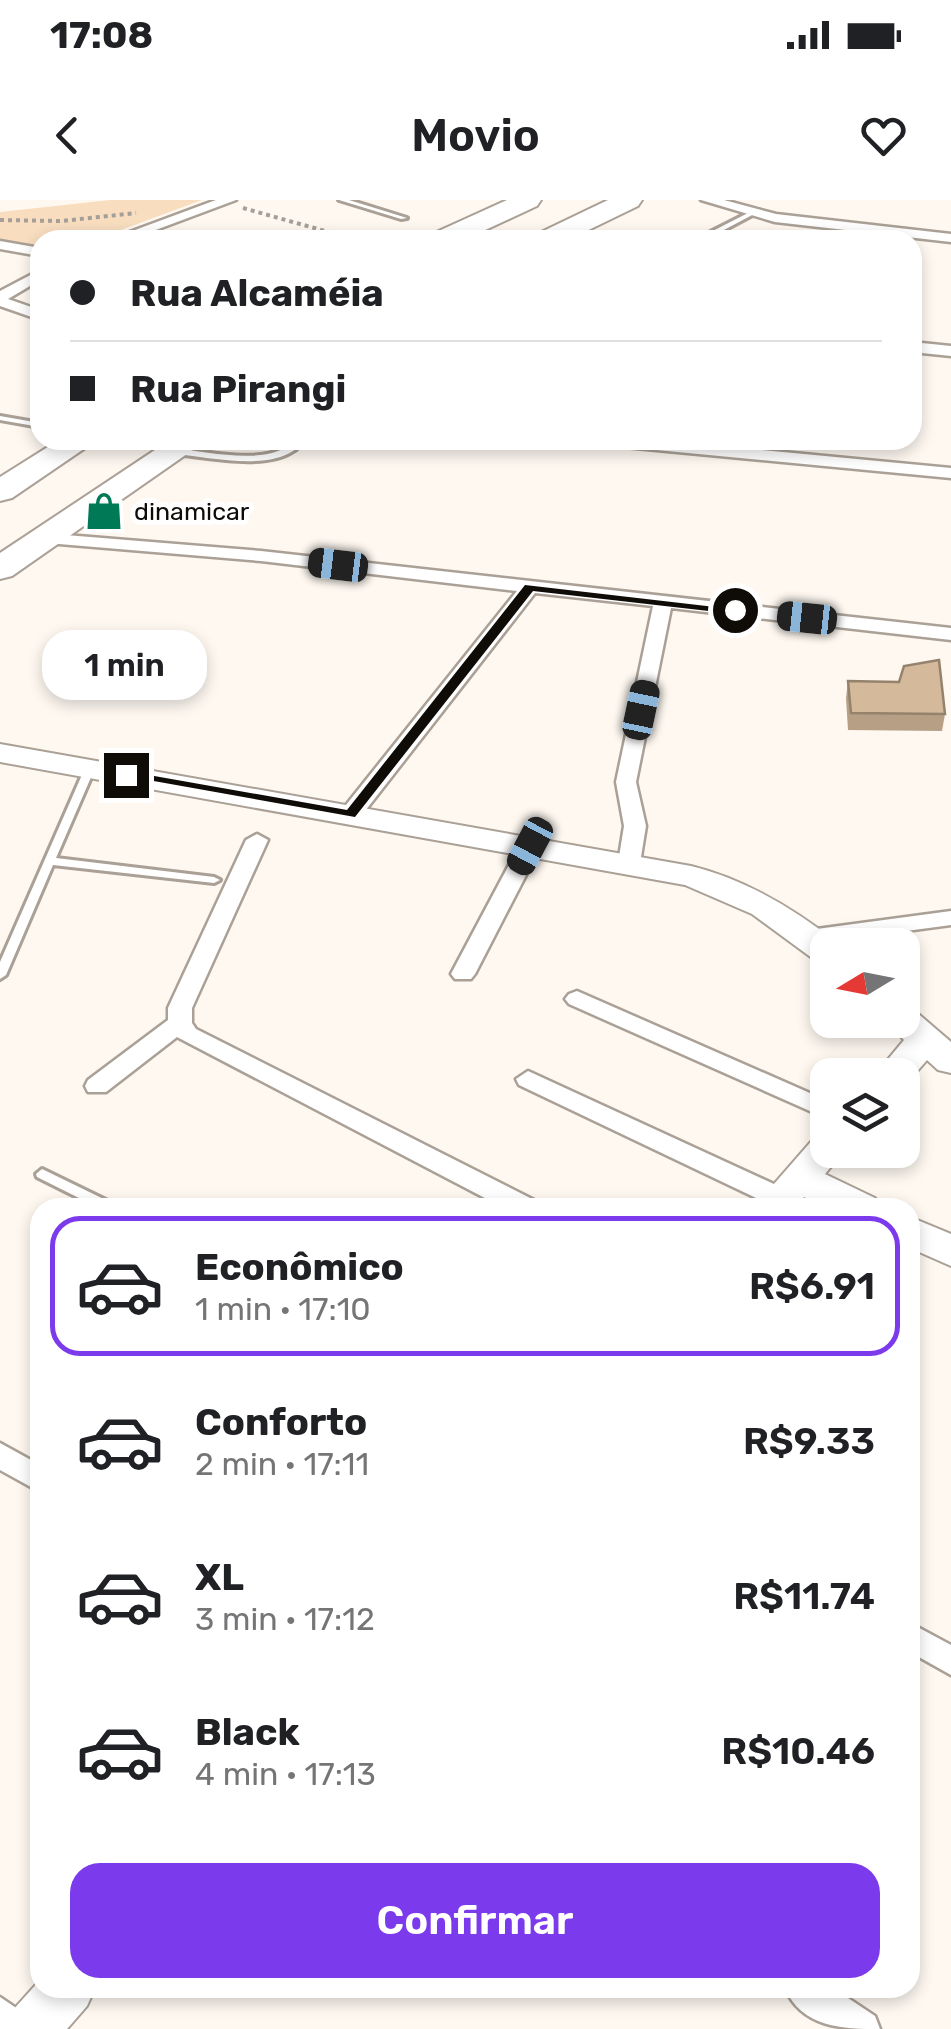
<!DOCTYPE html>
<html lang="pt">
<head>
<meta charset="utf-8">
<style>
	:root { --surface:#fff; --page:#f6f6f6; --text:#202124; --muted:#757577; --line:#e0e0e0; --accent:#7c3aed }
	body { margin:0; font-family:Rubik,sans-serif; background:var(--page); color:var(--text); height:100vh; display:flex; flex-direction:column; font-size:38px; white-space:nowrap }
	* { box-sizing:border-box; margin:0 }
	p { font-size:32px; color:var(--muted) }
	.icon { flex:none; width:55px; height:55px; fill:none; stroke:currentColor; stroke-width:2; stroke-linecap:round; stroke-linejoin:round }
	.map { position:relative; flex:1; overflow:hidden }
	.details { position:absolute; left:30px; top:998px; width:890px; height:800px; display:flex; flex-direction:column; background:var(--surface); border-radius:30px; box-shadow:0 5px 15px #0003 }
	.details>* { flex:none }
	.guide { position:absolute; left:30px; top:30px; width:892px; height:220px; border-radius:30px; box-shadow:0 5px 15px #0003; display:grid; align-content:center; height:220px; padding:0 40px; background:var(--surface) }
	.needle { width:65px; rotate:260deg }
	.controls { position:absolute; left:810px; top:728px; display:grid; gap:20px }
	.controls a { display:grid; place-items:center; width:110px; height:110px; border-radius:20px; background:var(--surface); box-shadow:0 5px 15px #0003; font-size:50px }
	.end { position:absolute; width:45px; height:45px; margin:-22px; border:12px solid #0f0c08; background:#fff; box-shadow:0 0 0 5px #fff }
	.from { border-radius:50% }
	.bubble { position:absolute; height:70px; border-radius:30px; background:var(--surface); box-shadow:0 5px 15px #0003; font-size:32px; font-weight:600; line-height:70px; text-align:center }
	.car { position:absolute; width:30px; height:60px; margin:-30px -15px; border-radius:12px; box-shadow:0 0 8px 2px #0007; background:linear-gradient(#222 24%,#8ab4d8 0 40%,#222 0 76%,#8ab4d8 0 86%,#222 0) }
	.guide b { display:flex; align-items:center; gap:35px; height:95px; font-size:38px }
	.guide b+b { border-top:2px solid var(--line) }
	.guide i { width:25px; height:25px; background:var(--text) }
	ul { padding:18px 0 0; list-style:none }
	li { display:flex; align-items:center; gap:30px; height:140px; margin:0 20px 15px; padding:0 20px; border:5px solid transparent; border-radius:30px }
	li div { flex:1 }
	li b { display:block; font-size:38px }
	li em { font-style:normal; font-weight:600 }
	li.selected { border-color:var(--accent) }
	li>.icon { width:90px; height:90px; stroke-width:1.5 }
	.button { display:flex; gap:20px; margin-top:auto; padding:20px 40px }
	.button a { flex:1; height:115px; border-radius:30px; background:var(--accent); color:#fff; font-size:40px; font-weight:600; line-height:115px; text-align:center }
	.status { display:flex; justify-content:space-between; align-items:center; height:70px; padding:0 50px; background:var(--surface); direction:ltr }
	.status svg { height:28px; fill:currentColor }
	header { display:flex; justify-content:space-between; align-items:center; height:130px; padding:0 40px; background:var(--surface); font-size:45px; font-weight:600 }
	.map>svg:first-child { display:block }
	.green { fill:#f8debf }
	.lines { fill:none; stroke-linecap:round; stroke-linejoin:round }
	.lane-casing { stroke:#aaa096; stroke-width:6 }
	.street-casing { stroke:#aaa096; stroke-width:5 }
	.secondary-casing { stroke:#aaa096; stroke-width:4 }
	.highway-casing { stroke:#aaa096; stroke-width:4 }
	.path { stroke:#a49f99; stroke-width:4; stroke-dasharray:4 4; stroke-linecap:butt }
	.lane { fill:#fff; fill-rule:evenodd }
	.street { fill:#fff; fill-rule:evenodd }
	.secondary { fill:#fff; fill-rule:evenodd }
	.highway { fill:#fff; fill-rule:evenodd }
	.wall { fill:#b69f85 }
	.building { fill:#d4b99b; stroke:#94826c; stroke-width:2.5 }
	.route { fill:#0f0c08 }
	.labels { text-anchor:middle; stroke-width:10; stroke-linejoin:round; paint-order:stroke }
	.far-poi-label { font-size:25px; fill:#0f0c08; stroke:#fff; text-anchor:start }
</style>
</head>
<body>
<div class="status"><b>17:08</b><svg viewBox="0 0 49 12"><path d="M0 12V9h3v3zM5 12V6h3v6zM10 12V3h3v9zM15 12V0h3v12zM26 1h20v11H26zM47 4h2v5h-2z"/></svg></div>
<header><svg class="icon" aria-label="back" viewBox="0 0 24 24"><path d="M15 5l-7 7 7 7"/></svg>Movio<svg class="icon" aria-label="heart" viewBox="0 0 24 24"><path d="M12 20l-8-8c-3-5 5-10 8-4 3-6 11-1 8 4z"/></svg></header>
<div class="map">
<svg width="951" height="1829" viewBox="0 0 951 1829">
	<rect width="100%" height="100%" fill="#fef8f1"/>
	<path class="green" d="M110,0H202L94,40H40V46L0,41V12Z"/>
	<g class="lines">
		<g class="lane-casing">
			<path id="lane" d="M339,0H349L407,18L401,19Z
				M750,12L756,13L705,40H695Z
				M0,216L40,223V227L0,220Z
				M295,240H304C302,243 297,249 293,251C265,270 207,257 175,254L171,251L175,248C208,252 271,267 295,240Z
				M90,565L95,568L56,658L214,677L220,680L214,683L53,665L6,775L0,779V762L85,568Z
				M42,969L116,1005L117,1008H99L37,977L36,974Z"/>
		</g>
		<g class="street-casing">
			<path id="street" d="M216,0H236L129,40H108Z
				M701,0H724L776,14L951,34V42L775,22Z
				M0,41L40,48V56L0,49Z
				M40,70V80L8,99L40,110V120L0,106V91Z
				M912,142L951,146V156L912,152Z
				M596,240H657L951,268V278L604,245Z
				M41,333L261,351L951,428V440L671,408L636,582L646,626L640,663L629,670L618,663L624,626L616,582L653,406L535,393L358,620L350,621L339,615L342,610L517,391L261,361L35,342V334Z
				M257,634L268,640L192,808V823L196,829L536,1001L540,1008H504L177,837L106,892H88L85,886L88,880L168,820V808L246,640Z
				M530,639L541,646L475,774L471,779H455L451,774L519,646Z
				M951,711V725L809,744L798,737L809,730Z
				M577,791L828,901V919L569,804L565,799L569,794Z
				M528,871L789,991L793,998L789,1005H771L519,885L516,879Z
				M0,1243L40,1265V1292L0,1270Z
				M910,1423L951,1445V1475L910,1452Z
				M785,1788H833L875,1816L880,1829C843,1829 802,1828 785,1788Z
				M0,1797L28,1816L33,1829H0Z"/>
		</g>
		<g class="secondary-casing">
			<path id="secondary" d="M0,544L691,666C747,680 795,709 840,745H828V764L816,761L752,714L685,685L0,562Z
				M902,808L915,811L951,842V873L938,870L927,860L906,884L902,885V875H875L904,840L885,820H902Z
				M828,933V950H845L825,974L875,998L880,1008H826L804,997L795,1008H753L815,937Z
				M910,1017L951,1034V1066L910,1048Z
				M40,1780V1788H95L87,1806L67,1829H5L13,1810Z"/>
		</g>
		<g class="highway-casing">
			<path id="highway" d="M507,0H541L537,6L464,40H428L432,34Z
				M608,0H642L638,6L568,40H533L537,34Z
				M59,240H97L12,298L0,301V277Z
				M170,240H207L12,376L0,379V353Z"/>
		</g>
		<path class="path" d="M243,8L357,40
			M0,20L62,21L136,13"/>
		<use href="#lane" class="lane"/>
		<use href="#street" class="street"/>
		<use href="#secondary" class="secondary"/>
		<use href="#highway" class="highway"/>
	</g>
	<path class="wall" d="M848,481L945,514L942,531L848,530L846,498Z"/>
	<path class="building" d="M939,460L945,514L851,513L848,481L899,482L904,466Z"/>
	<path class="route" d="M525,385L741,410L735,414L533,391L355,617L120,575L126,571L347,610Z"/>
	<defs>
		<g id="shop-bare" transform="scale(3)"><path d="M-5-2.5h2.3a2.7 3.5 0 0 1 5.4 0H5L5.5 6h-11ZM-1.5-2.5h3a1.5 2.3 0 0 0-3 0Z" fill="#007956" stroke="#fff" stroke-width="2.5" paint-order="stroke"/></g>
	</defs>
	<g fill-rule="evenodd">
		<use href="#shop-bare" x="104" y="311"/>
	</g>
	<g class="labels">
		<g class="far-poi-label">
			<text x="134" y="320">dinamicar</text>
		</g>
	</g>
</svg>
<div class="controls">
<a><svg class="needle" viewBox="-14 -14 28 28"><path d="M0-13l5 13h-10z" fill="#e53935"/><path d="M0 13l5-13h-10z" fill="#757577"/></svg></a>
<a><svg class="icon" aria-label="layers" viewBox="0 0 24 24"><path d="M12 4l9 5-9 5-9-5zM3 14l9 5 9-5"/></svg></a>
</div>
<i class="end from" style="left:735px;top:410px"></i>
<i class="end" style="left:126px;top:575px"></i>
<div class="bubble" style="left:42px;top:430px;width:165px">1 min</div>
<i class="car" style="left:338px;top:365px;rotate:277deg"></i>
<i class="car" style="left:807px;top:418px;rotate:276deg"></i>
<i class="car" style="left:641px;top:510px;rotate:12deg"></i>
<i class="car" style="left:530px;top:646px;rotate:208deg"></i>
<div class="guide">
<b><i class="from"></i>Rua Alcaméia</b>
<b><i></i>Rua Pirangi</b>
</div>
<section class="details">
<ul>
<li class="selected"><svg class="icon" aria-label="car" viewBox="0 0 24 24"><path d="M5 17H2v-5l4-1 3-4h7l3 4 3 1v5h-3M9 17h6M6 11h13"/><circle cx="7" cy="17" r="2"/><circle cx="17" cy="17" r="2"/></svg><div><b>Econômico</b><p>1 min · 17:10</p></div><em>R$6.91</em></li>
<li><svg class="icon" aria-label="car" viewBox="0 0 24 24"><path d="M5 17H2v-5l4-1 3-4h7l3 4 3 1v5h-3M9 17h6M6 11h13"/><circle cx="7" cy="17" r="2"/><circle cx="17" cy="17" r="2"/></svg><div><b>Conforto</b><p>2 min · 17:11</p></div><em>R$9.33</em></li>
<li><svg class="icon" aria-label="car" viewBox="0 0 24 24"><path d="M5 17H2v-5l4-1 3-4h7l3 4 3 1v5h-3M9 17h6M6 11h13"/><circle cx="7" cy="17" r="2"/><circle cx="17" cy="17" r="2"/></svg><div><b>XL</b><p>3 min · 17:12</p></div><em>R$11.74</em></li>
<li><svg class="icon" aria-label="car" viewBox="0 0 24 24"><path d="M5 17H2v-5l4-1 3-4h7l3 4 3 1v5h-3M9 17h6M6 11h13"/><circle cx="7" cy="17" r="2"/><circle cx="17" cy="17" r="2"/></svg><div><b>Black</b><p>4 min · 17:13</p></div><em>R$10.46</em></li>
</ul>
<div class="button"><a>Confirmar</a></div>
</section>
</div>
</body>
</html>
